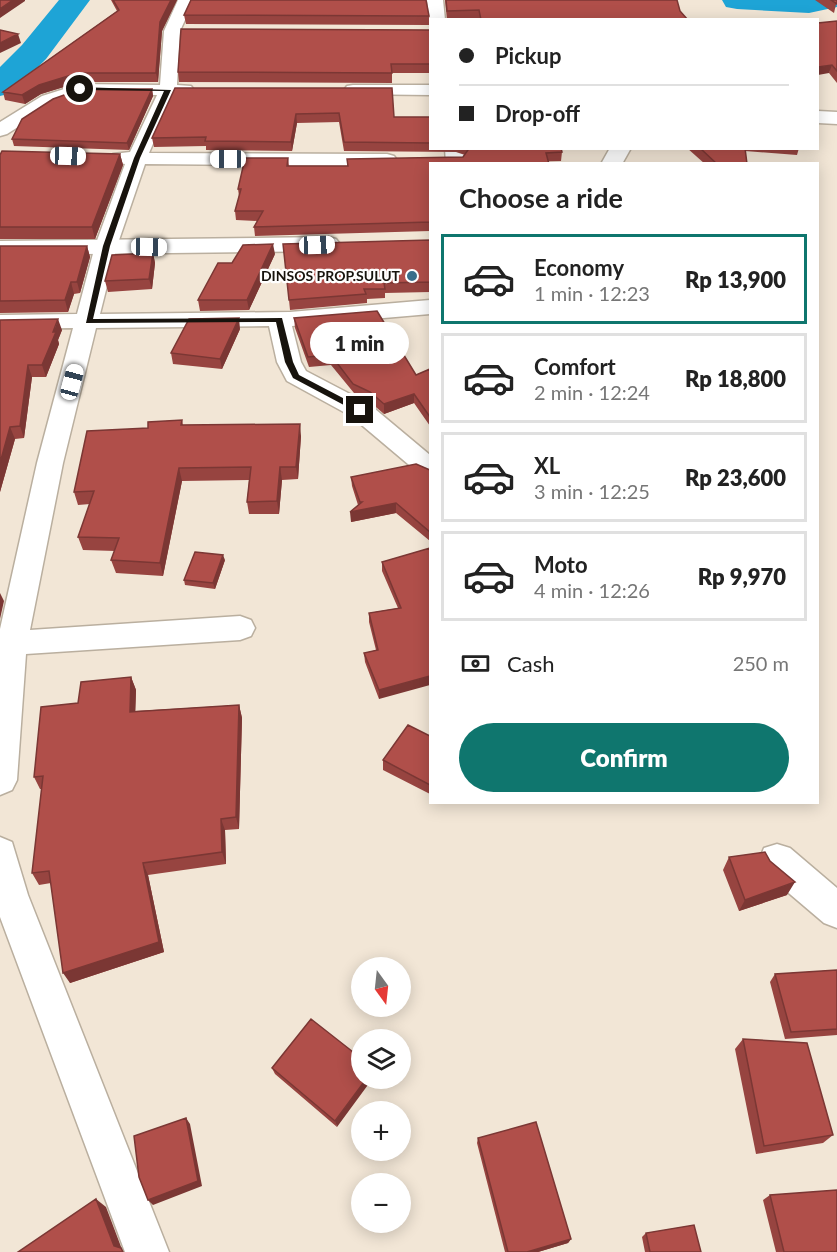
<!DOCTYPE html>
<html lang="en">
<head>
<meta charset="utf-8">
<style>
	:root { --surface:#fff; --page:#f2f2f2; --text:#222; --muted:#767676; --line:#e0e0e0; --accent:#0f766e }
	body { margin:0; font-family:Lato,sans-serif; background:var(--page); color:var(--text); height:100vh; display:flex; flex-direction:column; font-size:22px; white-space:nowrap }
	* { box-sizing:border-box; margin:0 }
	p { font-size:20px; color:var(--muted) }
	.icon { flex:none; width:33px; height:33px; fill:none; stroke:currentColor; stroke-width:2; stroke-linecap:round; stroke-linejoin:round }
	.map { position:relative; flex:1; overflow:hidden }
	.sheet { position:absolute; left:429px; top:162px; width:390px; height:642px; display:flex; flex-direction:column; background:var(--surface); border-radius:0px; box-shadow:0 3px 15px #0003 }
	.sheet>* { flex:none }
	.guide { position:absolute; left:429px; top:18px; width:390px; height:132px; border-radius:0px; box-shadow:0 3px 15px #0003; display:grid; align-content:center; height:132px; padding:0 30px; background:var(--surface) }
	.needle { width:39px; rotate:165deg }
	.tools { position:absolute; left:351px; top:957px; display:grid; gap:12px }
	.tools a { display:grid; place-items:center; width:60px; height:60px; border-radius:50%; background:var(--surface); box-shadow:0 3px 15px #0003; font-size:30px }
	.end { position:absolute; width:27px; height:27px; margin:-14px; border:8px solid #17130d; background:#fff; box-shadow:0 0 0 3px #fff }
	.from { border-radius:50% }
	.bubble { position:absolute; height:42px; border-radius:21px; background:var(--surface); box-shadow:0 3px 15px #0003; font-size:20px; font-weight:800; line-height:42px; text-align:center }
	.car { position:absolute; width:18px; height:36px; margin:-18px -9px; border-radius:8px; box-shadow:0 0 4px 2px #0007; background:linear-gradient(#fff 24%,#345 0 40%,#fff 0 76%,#345 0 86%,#fff 0) }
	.guide b { display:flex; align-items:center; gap:21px; height:57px; font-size:22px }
	.guide b+b { border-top:2px solid var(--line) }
	.guide i { width:15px; height:15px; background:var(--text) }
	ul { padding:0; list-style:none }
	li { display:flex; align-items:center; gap:18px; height:90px; margin:0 12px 9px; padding:0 18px; border:3px solid var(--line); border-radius:0px }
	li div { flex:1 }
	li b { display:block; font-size:22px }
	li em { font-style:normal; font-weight:800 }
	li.current { border-color:var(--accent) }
	li>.icon { width:54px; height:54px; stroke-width:1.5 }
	h2 { padding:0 30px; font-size:27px; line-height:72px }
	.pay { display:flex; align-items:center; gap:15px; height:66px; padding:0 30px; font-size:22px }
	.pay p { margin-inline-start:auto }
	.primary-button { display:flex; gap:12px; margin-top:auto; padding:12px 30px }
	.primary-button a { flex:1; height:69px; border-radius:36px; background:var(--accent); color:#fff; font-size:24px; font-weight:800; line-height:69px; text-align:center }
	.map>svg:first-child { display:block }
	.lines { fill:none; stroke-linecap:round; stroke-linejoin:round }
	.river { fill:#1ea4d6; fill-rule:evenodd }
	.minor-casing { stroke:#baaf9f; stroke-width:3 }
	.tertiary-casing { stroke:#baaf9f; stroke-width:3 }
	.minor { fill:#fff; fill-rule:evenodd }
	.tertiary { fill:#fff; fill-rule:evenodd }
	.wall { fill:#974440 }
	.shaded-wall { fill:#7b3734 }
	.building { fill:#b04f4a; stroke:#7b3734; stroke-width:1.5 }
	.route { fill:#17130d }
	.poi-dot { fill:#396f8b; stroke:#fff; stroke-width:2 }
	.labels { text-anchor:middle; stroke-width:4.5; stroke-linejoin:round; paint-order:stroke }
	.far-poi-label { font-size:14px; font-weight:bold; fill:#17130d; stroke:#fff; text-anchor:end }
</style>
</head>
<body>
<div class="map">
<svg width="837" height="1252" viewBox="0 0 837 1252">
	<rect width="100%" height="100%" fill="#f2e6d6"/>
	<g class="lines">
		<path class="river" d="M59,0H90L46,59L12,93L0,96V67L22,45Z
			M722,0H837V7L809,13L737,9L726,7Z"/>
		<g class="minor-casing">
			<path id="minor" d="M178,0H194L180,31L177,85L191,86L194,90L191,94L174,95L149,153L387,154L394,156L397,160L394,164L387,166L145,164L117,246L100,314L290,312L430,300V314L292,326L301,362L306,371L369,404L430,455V478L421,475L351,416L287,381L277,362L269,326L96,328L63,463L30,630L240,616L251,620L255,628L251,636L240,640L26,654L17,780L12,790L0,795V629L37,463L73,328L0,329V315L77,314L95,246L125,164L113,162L110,158L113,154L130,152L157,95L82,94L54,104L7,134L0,136V122L42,96L80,84L160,85L164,31Z
				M427,0H443L445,20H430V22Z
				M353,85H430V95L347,94L344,90L347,86Z
				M445,148H463L466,164H446Z
				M0,837L12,842L28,895L169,1252H125L0,917Z
				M777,844L790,848L837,888V928L824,923L764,872L759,860L764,848Z"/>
		</g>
		<g class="tertiary-casing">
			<path id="tertiary" d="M818,111L837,112V124L818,123Z
				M610,148H631L622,164H601Z
				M328,237L336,239L340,244L336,249L328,251L0,255V241Z"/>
		</g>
		<use href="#minor" class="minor"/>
		<use href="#tertiary" class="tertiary"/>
	</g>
	<path class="wall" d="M111,0H177L162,31L158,82H80L41,94L25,104L5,100L3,92L117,11Z
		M445,0H677L680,11L688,20H479V18L447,20Z
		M815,0H837L834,13Z
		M184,15L429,16V25L186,24Z
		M837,21V83L829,73Z
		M430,30V73H392V83L179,82L178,72Z
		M175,88L394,117H430V148H561L562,152L561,161L430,164V231L255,236L254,227L257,221L236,220L235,211L239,196L238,189L288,158L289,166H347V159L463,157L465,155L456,152L344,151L339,122L297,123L292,151L206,150V146L154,147L152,138Z
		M152,89L153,96L129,150L14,146L12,139Z
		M687,148H799L797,155L745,151L747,164H705Z
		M120,154L123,165L95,239H0V155Z
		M430,240V292L385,293V298L367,299V303L290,310L289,300Z
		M0,246H87L90,257L80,293L74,294L68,312L0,313Z
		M153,253L155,263L152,289L108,292L105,281Z
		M275,254L249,310L200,311L198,300Z
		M294,318L416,375L430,369V426L414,403L384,414L370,402L354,393L331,365L309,367L295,328Z
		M0,320L62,330L58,340L59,344L46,377H32L24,438L15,439L0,492Z
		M240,329L222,369L173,364L171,353Z
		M182,420L183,425L301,436L298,479L282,480L279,514H249L247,502L249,480L182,481L163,576L116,573L111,560L115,551L83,550L78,537L90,504L78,505L74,492Z
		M430,470V541L396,513L351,522L358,505L352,486L351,477Z
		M430,548L379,699L365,662L364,653L376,650L369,622V613L398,608L382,571V562Z
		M225,560L215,589L185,585L184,580Z
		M131,677L136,690L135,711L239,705L242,718L239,829L225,830L226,864L148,875L164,952L70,983L51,883L39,885L32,873L42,789H40L34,777L78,703Z
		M430,736V794L383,770V760Z
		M729,857L770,861L787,895L739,911L723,870Z
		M837,970V1035L785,1039L770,982L775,974Z
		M311,1019L337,1127L275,1074L272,1068Z
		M743,1039L833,1135L823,1143L756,1154L735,1049Z
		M478,1138L571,1239L568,1243L538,1252H505L477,1143Z
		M770,1195L837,1252H776L763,1200Z
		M646,1233L701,1252H645L642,1237Z"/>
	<path class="shaded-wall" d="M13,0H25V1L0,18V9Z
		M171,0H177L162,31L158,82L156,73L160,22Z
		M18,34L21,43L0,53V43Z
		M832,65L829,73L818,75V67Z
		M78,73L80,82L41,94L25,104L22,95L39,85Z
		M152,89L153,96L129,150L127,143Z
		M296,114L297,123L292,151L291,142Z
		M120,154L123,165L95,239L92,227Z
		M273,244L275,254L249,310L247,300Z
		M87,246L90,257L80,293L77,282Z
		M153,253L155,263L152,289L149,279Z
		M71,282L74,294L68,312L65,300Z
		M239,318L240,329L222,369L220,359Z
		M58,319L62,330L58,340L59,344L46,377L42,365Z
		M28,365L32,377L24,438L20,426Z
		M414,394V403L384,414V404Z
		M300,424L301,436L298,479L296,467Z
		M10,427L15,439L0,492V463Z
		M280,467L282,480L279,514L277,501Z
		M179,468L182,481L163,576L160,563Z
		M396,503V513L351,522L350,512Z
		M223,555L225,560L215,589L213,583Z
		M0,593L4,601L0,619Z
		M430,676V685L379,699V690Z
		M131,677L136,690L135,725L130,712Z
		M239,705L242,718L239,829L236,817Z
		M221,819L225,830L226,864L222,852Z
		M143,863L148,875L164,952L70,983L63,973Z
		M795,882L787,895L739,911L745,900Z
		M367,1078H373L337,1127L335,1121Z
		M186,1118L190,1124L202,1186L153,1205L148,1200Z
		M96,1199L106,1207L123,1252L114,1246Z
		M571,1239L568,1243L538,1252H527Z"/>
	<path class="building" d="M0,0H13L0,9Z
		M113,0H171L160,22L156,73H78L39,85L22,95L3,92L119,10Z
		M191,0H426L429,16L184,15Z
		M446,0H677L680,11L688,20H481L479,10L447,11Z
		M831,0H837V4Z
		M837,21V71L832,65L818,67V23Z
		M181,29L430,30V64H391L392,73L178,72Z
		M0,30L18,34L0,43Z
		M175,88H392L394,117H430V143L344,142L339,113L296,114L291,142L205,141L206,137L152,138Z
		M81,89H152L127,143L12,139L22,119L53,99Z
		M467,148H561L562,152L546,153L549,164H430V222L254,227L263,211H235L241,189H238L245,158H288L287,166H348L347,159L463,157L468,150Z
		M700,148H745L747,164H717Z
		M2,151L120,154L92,227H0V155Z
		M430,240V282L384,283L385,289H364L366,294L289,300L283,244Z
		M273,244L247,300H198L218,263H232L243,245Z
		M0,246H87L77,282H71L65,300L0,301Z
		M153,253L149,279L105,281L112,255Z
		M377,311L416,375L430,369V417L414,394L384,404L370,392L353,384L331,355L308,357L294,318Z
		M239,318L220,359L171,353L189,319Z
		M58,319L53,332H56L42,365H28L20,426L10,427L0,463V320Z
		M182,420L181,425L300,424L296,467H280L277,501L247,502L251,467L179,468L160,563L111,560L119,538L78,537L94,491L74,492L87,431L148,428V422Z
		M416,464L430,470V532L396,503L350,512L362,502H360L351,477Z
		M430,548V676L379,690L364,653L378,650L369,613L401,608L382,562Z
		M195,552L223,555L213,583L184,580Z
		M131,677L130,712L239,705L236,817L221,819L222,852L143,863L159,942L63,973L49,871L32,873L43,776L34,777L41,707L78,703L81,682Z
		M408,725L430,736V785L383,760Z
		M765,852L770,861L795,882L745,900L729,857Z
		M837,970V1029L791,1032L775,974Z
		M311,1019L362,1059V1078H367L335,1121L272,1068Z
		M743,1039L807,1043L833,1135L764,1146Z
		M186,1118L198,1181L148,1200L139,1177L134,1136Z
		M536,1122L571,1239L527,1252H508L478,1138Z
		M837,1190V1252H784L770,1195Z
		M96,1199L114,1246L121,1248L123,1252H18Z
		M694,1225L701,1252H650L646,1233Z"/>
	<path class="route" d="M78,87L171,90L140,158L110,246L93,319L282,318L293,362L299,375L362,408V412H357L293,378L285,362L276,322L86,323L103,246L134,158L164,91L80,90Z"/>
	<circle class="poi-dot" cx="412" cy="276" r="6"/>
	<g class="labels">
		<g class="far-poi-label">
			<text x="400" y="281">DINSOS PROP.SULUT</text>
		</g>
	</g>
</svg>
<div class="tools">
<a><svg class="needle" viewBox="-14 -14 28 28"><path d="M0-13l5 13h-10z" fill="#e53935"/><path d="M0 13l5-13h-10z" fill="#767676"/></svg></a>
<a><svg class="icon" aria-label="layers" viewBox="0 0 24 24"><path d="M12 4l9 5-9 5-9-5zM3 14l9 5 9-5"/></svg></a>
<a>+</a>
<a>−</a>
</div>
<i class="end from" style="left:80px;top:89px"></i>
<i class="end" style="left:360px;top:410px"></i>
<div class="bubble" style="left:310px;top:322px;width:99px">1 min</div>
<i class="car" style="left:68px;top:156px;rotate:92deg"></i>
<i class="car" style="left:228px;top:159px;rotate:270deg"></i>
<i class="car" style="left:317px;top:245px;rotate:88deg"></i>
<i class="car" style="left:149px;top:247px;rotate:91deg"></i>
<i class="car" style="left:72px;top:382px;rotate:15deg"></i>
<div class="guide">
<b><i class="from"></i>Pickup</b>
<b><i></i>Drop-off</b>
</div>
<section class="sheet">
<h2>Choose a ride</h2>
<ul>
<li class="current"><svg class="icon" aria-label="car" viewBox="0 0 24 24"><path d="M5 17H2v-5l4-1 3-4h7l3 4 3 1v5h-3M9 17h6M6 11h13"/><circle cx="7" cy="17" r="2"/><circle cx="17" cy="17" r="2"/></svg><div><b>Economy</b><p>1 min · 12:23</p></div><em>Rp 13,900</em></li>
<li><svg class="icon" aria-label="car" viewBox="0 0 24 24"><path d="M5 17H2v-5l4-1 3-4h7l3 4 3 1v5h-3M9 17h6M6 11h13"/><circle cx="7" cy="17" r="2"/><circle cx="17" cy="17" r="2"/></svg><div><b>Comfort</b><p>2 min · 12:24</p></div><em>Rp 18,800</em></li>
<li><svg class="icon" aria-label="car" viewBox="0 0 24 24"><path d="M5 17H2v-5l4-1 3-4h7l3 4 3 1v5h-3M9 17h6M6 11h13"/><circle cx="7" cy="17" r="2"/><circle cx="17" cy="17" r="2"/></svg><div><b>XL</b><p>3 min · 12:25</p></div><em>Rp 23,600</em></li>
<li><svg class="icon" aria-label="car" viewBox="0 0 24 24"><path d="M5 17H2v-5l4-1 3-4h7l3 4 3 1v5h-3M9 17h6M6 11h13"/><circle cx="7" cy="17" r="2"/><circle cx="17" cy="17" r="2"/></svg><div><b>Moto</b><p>4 min · 12:26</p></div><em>Rp 9,970</em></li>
</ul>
<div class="pay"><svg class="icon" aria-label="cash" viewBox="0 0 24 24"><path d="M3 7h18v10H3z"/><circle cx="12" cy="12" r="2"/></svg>Cash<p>250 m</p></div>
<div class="primary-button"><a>Confirm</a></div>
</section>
</div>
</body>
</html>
